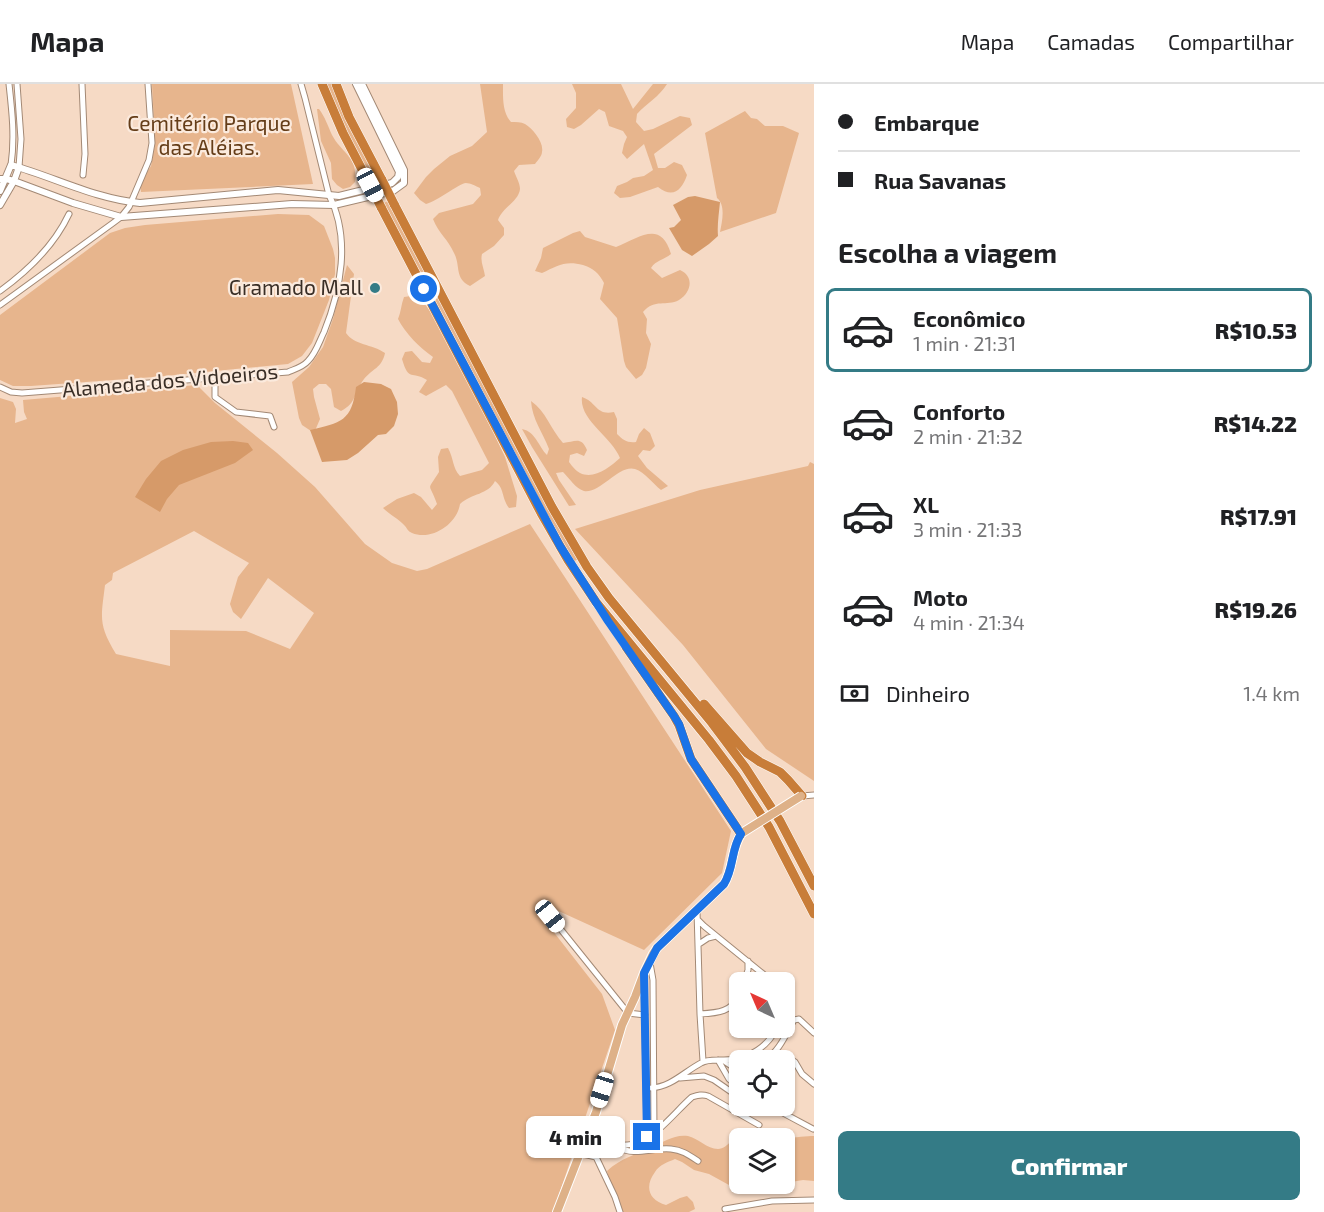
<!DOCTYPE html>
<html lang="pt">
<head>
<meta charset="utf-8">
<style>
	:root { --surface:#fff; --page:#f2f2f2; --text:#202124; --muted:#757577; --line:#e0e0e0; --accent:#347b86 }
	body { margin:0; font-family:"Exo 2",sans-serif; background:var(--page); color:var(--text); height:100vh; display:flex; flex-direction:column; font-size:22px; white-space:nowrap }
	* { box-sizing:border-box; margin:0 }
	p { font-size:20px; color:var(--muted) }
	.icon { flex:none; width:33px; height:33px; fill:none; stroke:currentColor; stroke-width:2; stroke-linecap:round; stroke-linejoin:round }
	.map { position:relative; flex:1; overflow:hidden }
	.details { display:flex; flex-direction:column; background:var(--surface); width:510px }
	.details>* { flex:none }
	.top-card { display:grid; align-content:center; height:132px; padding:0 24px; background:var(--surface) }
	.needle { width:39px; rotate:316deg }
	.fabs { position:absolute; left:729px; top:888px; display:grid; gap:12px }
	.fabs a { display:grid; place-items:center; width:66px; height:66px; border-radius:9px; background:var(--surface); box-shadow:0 2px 4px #0004; font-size:30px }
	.end { position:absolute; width:27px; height:27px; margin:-14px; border:8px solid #1a73e8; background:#fff; box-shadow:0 0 0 3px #fff }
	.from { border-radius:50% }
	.bubble { position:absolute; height:42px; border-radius:9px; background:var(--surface); box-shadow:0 2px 4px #0004; font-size:20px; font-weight:800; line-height:42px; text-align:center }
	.car { position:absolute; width:18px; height:36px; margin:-18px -9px; border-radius:8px; box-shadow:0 0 4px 2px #0007; background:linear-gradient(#fff 24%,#345 0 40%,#fff 0 76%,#345 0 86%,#fff 0) }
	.top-card b { display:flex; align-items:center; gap:21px; height:57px; font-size:22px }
	.top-card b+b { border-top:2px solid var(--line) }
	.top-card i { width:15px; height:15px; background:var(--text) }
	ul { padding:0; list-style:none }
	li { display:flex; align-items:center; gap:18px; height:84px; margin:0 12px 9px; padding:0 12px; border:3px solid transparent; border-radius:9px }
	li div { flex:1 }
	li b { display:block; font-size:22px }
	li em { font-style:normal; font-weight:800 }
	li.selected { border-color:var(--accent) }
	li>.icon { width:54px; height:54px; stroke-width:1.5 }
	h2 { padding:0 24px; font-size:27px; line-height:72px }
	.pay { display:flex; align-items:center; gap:15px; height:66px; padding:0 24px; font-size:22px }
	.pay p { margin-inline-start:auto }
	.primary-button { display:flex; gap:12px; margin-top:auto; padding:12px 24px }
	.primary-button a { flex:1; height:69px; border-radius:9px; background:var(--accent); color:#fff; font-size:24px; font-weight:800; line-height:69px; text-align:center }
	header { display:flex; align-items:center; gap:36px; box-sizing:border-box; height:84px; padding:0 30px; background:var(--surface); border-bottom:2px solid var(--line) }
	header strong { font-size:28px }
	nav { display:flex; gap:33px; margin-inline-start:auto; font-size:21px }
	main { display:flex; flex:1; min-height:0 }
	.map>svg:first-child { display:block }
	.green { fill:#e7b58d; fill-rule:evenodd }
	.water { fill:#d69a69 }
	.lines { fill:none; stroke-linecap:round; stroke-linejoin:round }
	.minor-casing { stroke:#a38975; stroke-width:7 }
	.tertiary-casing { stroke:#a38975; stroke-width:8 }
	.primary-casing { stroke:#fff; stroke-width:10 }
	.motorway-casing { stroke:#fff; stroke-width:10 }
	.minor { stroke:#fff; stroke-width:5 }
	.tertiary { stroke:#fff; stroke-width:6 }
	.primary { stroke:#deb188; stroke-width:8 }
	.motorway { stroke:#c87d39; stroke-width:9 }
	.primary-bridge-casing { stroke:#fff; stroke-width:10; stroke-linecap:butt }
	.motorway-bridge-casing { stroke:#fff; stroke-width:10; stroke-linecap:butt }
	.primary-bridge { stroke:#deb188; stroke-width:8 }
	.motorway-bridge { stroke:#c87d39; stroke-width:9 }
	.route { stroke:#1a73e8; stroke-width:8 }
	.poi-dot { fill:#347b86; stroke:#fbeadd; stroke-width:2 }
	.labels { text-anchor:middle; stroke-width:4.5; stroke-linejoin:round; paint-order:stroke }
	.park-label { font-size:21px; fill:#653d18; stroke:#fbeadd }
	.poi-label { font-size:21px; fill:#392e26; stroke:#fbeadd; text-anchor:end }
	.street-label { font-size:21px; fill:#392e26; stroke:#fbeadd }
</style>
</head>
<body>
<header>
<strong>Mapa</strong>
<nav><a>Mapa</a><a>Camadas</a><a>Compartilhar</a></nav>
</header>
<main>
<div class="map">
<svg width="814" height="1128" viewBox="0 0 814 1128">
	<rect width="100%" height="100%" fill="#f6dac5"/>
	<path class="green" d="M152,0H291L313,100L141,108L140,99L151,82L155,60Z
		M325,0H332L379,99L374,101L348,52Z
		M480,0H503C503,13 502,28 511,38C516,38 521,38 525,40C533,45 544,58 542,68C542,72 537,77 535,80L519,81L514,87C516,93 520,99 520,105C519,117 502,124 498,136L504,144V151L494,162L482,170C480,178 484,184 485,192L470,202C454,194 461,182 454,169C448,155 439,150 433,135L439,129L473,120L481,111L480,104C476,102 470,99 466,99C458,100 438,117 426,120L420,116L414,109L426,93L434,85L450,72L472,62L487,48Z
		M572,0H621L633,25L653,0H667C660,12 646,20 637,30L636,38L644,47L653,45L680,32L690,34L692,41L654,70L658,84H665L674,78L682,81L687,91C682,106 673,115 658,103L630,113L620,114L614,109L617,102L627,98L633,94L644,92L653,86L644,60L627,75L622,69L624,60L627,53L623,47L609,42L605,28L599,25L581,41L574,45L567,43L566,35L576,24V9Z
		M317,25H319C325,33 328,42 332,51C342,70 358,72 355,98L350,103L343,105L337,101L332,95L331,79L321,57Z
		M745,27L751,34L757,35L765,42H783L799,49L776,129L720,148C722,138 726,121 717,114L705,49Z
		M389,117L578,475L573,478L557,452L383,119Z
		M278,130L309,131L324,142L333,165L335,174V190L329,216L312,259L302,272L288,280L154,293L31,302H13L0,296V231L110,149L125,144L145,141Z
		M580,147L585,153L616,163C639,154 661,135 671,170C664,176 656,176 651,184L662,194L680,186C694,192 692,208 679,216C666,223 655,214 643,228L647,235L646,249L651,260L646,284L642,291L636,295L626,283L624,277L617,234L600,215L604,199C599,189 593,184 583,181C565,176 557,182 542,189L535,187L541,174L543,164L573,149Z
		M347,181L354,190L346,249C354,261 372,260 385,269C382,284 372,285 364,295C354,308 357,319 341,327L334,323L331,305L326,300H319L313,305L314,313L320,335L314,349L302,341L299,334L292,298L309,283L323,263L333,235Z
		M411,212L424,219L433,231L465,289L505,373L517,412L516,423L509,424C501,413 505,405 495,397C488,411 472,409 460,420C457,440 432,457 412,449C408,447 408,446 405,442C399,435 390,431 383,424L397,415L414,409L421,413L432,426L437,420C429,397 426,409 439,388L438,373L441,365L448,364C454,375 452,383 460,392L482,386L489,379L452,307L446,301L426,312L419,308L427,296C412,286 409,299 402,275L405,268L412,267L422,278L430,279L433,273C420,264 405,249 398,235C401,228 401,221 404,213Z
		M197,301L215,319L277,369L315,403L365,460L392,479L417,487L427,485L530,440L731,747L722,789L644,866L541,819L542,833L602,910L615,946L553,1128H0V314L13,318L16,325L15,339L27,335L24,328L23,316ZM194,447L249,479L238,493L230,520L233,528L241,535L268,494L314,529L290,565L246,547L170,546V582L116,570C98,540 101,534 105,501L112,496L113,489Z
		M582,313C597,318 596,332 614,328L617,335V350C623,356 627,359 636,358L639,350L644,344L650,349L655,362L650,367L643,366L638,372L647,384L668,402L661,406C653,400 645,388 635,385C619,380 600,410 584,407C576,405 569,394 563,388L556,389L559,396L576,421L569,422L532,363L522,345C536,348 538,362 547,371L549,365C543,349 532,335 531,317C546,327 551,346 563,359C575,358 581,352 587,366L584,372L577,369L570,371L569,378C572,382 576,387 580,389C594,396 610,383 620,374C612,353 579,336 582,313Z
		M810,378L814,380V697L766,665L683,561L575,445L700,406L808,382Z
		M742,1044C749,1045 760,1044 766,1046C772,1047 774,1052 779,1053C786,1055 805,1052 814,1052V1097L803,1096L785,1099L784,1054H740V1100H780L762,1102L737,1103L729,1101L709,1090L694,1086L682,1078L675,1075C668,1078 659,1081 655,1088C644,1103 649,1116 666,1121L680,1114L687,1112L693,1118L695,1125L689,1128H618L607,1087C621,1074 635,1071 652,1063C664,1058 674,1050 688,1052C698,1054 707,1065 718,1065C729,1065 734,1050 742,1044Z"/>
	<path class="water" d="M695,112L720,118C719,129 717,141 718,152L709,160L692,172L682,166L669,144L674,143L681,136L673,121L688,113Z
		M364,298L381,300L391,305L397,318L398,330L394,342L386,350L378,351L358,369L347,376L322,378L310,346C341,339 352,337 356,303Z
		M233,357L248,359L253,366L235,379L179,401L167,415L160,428L135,413L146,395L161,377L183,366L211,358Z"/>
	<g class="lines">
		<g class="minor-casing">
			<path id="minor" d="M9,0C12,27 15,54 11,81
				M17,0L21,55L19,83
				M82,0L85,70L83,91
				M0,207C29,186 54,162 69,130
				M0,221L113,139L121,133L129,123L149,76L152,59L148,0
				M215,294V313L236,328L270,332L274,343
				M0,303L11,308L22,309L288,288C295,285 303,283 308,277C316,269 319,258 324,248C341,206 351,154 329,111L305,14L301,0
				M802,712L814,711
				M697,827L700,930L703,977
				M550,832L628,929L645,931
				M698,836L704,842L773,898
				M699,860L708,854L716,852
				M650,879L653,896L654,1048
				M644,893L647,1053
				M744,898L748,886V877
				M784,909L788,919L784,927
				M700,930C718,929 732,928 740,910
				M776,967L795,978L802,990L814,1000
				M718,976L729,995L740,1004
				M765,976C779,968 786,950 794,936L799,935L814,949
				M724,977L733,983L740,984
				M680,994L704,992L714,996L740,1014
				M651,1004C671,1003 684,988 701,979C707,975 717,976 724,976C748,975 766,965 777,944
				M770,1022L813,1045
				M586,1054L591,1059L603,1065
				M618,1063C635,1073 652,1063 671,1065C682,1066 689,1071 698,1077
				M579,1072L583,1070L596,1073
				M596,1073C603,1057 625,1064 638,1059C658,1051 676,1027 692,1013C698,1011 702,1010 708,1012L759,1041
				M596,1073L615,1113L620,1128
				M725,1125L772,1117L814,1116"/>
		</g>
		<g class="tertiary-casing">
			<path id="tertiary" d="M0,95H6L14,97L73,119L121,133L292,120L334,121L393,107L404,99V86L362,0
				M0,107L11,81C54,93 95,115 140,119L278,106L339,112L392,99L398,93L399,88L356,0
				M0,121L14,97L19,83"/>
		</g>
		<g class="primary-casing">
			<path id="primary" d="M557,1128L596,1028L622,941L635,913L644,889L653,870L657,864L724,800C734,784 731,763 742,749"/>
		</g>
		<g class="motorway-casing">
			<path id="motorway" d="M322,0L343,49L370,101
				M336,0L349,33L382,96
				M394,120L552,423L587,483L609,514L712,639L745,683L780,737L814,802
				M381,123L541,429L568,476L596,518L709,656L736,692L769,743L814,830
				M626,563L674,632L679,641L691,675L741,750
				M704,620L747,669L760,678L780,688L788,696L802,712"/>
		</g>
		<use href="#minor" class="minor"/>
		<use href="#tertiary" class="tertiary"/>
		<use href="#primary" class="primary"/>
		<use href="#motorway" class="motorway"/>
		<g class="primary-bridge-casing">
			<path id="primary-bridge" d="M742,749L801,712"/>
		</g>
		<g class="motorway-bridge-casing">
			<path id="motorway-bridge" d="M382,96L394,120
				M370,101L381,123"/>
		</g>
		<use href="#primary-bridge" class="primary-bridge"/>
		<use href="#motorway-bridge" class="motorway-bridge"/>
	</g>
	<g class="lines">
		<path class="route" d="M424,205L560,462L608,537L674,632L679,640L691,675L741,750C731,764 734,785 724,800L657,864L644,889L647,1053"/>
	</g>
	<circle class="poi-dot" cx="375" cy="204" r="6"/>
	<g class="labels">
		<g class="park-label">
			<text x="209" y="47">Cemitério Parque<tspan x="209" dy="24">das Aléias.</tspan></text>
		</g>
		<g class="poi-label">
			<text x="363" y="211">Gramado Mall</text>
		</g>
		<g class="street-label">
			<text transform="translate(170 297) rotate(-5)" y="7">Alameda dos Vidoeiros</text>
		</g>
	</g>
</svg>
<div class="fabs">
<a><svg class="needle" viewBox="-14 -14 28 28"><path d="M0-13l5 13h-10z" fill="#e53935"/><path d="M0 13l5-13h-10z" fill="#757577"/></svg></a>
<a><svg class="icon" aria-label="locate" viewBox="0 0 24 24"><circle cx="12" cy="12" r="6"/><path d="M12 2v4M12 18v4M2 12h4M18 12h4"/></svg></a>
<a><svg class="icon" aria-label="layers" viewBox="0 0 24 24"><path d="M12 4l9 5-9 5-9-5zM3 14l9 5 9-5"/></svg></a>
</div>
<i class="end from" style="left:424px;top:205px"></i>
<i class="end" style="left:647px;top:1053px"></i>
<div class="bubble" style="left:526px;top:1032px;width:99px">4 min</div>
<i class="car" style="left:370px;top:101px;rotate:152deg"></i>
<i class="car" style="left:550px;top:832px;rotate:141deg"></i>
<i class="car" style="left:602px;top:1006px;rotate:197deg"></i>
</div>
<section class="details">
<div class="top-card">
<b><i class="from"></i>Embarque</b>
<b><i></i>Rua Savanas</b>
</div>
<h2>Escolha a viagem</h2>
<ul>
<li class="selected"><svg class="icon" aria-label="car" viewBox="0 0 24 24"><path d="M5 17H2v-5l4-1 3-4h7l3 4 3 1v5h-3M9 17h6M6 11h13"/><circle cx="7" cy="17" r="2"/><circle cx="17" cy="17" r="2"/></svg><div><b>Econômico</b><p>1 min · 21:31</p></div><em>R$10.53</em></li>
<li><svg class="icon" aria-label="car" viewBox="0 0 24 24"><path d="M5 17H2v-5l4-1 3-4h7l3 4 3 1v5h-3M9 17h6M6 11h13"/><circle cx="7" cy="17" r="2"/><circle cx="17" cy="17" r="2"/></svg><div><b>Conforto</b><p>2 min · 21:32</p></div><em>R$14.22</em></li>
<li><svg class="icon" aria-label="car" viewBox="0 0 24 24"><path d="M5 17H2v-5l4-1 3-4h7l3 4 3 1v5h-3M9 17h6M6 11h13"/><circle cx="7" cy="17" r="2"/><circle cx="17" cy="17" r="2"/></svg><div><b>XL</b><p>3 min · 21:33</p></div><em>R$17.91</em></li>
<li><svg class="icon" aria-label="car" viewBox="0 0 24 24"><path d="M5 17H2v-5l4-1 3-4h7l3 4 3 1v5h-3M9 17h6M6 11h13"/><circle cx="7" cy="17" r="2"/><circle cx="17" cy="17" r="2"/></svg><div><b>Moto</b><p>4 min · 21:34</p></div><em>R$19.26</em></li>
</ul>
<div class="pay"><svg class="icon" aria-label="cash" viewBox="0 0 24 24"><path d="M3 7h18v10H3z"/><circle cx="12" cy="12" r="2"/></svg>Dinheiro<p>1.4 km</p></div>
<div class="primary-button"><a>Confirmar</a></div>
</section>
</main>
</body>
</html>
